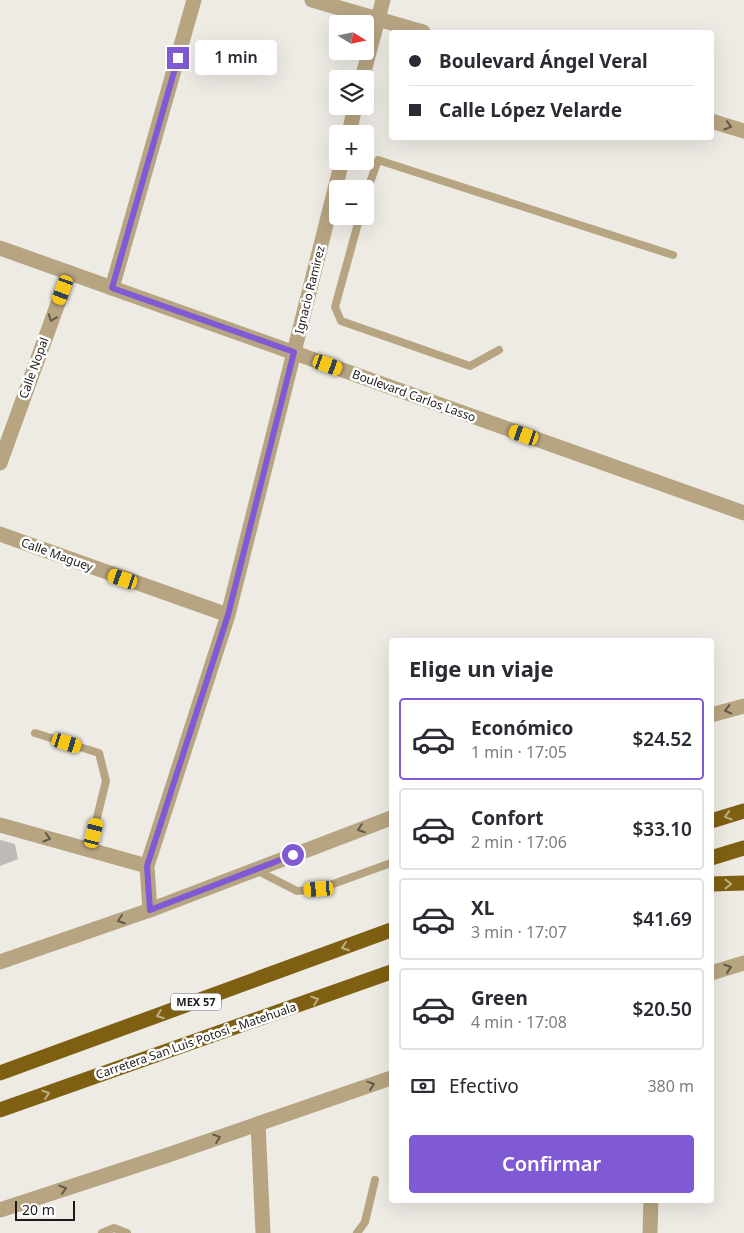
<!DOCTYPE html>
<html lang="es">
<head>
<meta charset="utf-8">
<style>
	:root { --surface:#fff; --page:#f2f2f3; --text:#2b2b33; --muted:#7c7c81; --line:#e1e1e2; --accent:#7f5ad4 }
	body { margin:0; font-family:"Noto Sans",sans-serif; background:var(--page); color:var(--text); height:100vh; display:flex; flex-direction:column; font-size:19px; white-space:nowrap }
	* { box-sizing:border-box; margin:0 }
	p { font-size:16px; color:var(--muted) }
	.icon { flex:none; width:28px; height:28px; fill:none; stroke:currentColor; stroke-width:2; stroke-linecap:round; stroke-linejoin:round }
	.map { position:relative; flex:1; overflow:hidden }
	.drawer { position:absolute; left:389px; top:638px; width:325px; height:565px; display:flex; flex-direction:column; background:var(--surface); border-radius:5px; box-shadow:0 5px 20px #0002 }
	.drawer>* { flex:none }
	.top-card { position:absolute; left:389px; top:30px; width:325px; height:110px; border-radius:5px; box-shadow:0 5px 20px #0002; display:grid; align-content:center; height:110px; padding:0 20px; background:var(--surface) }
	.needle { width:32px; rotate:100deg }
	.tools { position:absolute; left:329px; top:15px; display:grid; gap:10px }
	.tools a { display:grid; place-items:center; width:45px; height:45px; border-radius:5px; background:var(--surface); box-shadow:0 5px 20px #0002; font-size:25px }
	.scale { position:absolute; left:15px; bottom:12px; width:60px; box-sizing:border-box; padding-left:5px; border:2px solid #1c1b19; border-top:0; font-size:14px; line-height:18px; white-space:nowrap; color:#1c1b19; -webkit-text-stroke:4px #fff; paint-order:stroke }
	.end { position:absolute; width:22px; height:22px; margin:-11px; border:6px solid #7f5ad4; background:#fff; box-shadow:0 0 0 2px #fff }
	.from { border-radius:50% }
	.bubble { position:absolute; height:35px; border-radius:5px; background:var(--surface); box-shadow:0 5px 20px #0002; font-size:16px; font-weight:600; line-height:35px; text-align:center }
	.car { position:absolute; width:15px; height:30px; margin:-15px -8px; border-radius:6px; box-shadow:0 0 4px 1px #0007; background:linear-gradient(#f5c518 24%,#345 0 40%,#f5c518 0 76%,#345 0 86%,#f5c518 0) }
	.top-card b { display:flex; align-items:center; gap:18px; height:48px; font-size:19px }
	.top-card b+b { border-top:1px solid var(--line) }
	.top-card i { width:12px; height:12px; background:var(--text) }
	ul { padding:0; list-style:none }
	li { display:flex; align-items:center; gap:15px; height:82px; margin:0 10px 8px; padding:0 10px; border:2px solid var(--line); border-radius:5px }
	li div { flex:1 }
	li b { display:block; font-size:19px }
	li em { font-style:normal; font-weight:600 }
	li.on { border-color:var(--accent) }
	li>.icon { width:45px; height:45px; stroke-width:1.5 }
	h2 { padding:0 20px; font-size:22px; line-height:60px }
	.pay { display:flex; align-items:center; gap:12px; height:55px; padding:0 20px; font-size:19px }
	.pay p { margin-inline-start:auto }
	.cta { display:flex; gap:10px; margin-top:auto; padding:10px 20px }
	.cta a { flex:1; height:58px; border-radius:5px; background:var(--accent); color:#fff; font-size:20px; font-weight:600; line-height:58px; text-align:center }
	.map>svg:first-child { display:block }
	.building { fill:#bebbb6 }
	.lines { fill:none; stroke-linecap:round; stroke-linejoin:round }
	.service { stroke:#b7a582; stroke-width:8 }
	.minor { stroke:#b7a582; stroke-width:15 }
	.tertiary { stroke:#b7a582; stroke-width:15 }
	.trunk { stroke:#7f5f11; stroke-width:15 }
	.oneway { stroke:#625948 }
	.oneway2 { stroke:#bfaf88 }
	.route { stroke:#7f5ad4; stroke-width:6 }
	.labels { text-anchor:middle; stroke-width:5; stroke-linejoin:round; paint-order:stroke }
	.shield { fill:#fff; stroke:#605f5e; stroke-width:1 }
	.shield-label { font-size:11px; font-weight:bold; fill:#1c1b19 }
	.street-label { font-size:12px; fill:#1c1b19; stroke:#fff }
</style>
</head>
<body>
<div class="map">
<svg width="744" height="1233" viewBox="0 0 744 1233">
	<rect width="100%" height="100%" fill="#eeebe5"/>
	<path class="building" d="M0,840L15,844L18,859L0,866Z"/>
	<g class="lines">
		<path class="service" d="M365,197L378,160L673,255
			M360,216L335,307L341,321L470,366L499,350
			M35,733L99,753L106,781L89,850
			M256,870L297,891L319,889L391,863
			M102,1233L114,1228L127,1233
			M357,1233L365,1222L375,1180"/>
		<path class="minor" d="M312,0L423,32
			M362,79L383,0
			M711,121L744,131
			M349,134L355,106
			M112,288L194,0
			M0,463L69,273
			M0,534L228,615
			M0,825L147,866
			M150,910L147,866L228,615L342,161
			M258,1124L263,1233
			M650,1233L651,1200"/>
		<path class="tertiary" d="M0,248L744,513
			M711,715L744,706
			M0,962L150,910L391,818
			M711,973L744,963
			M0,1210L168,1155L391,1078"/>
		<path class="trunk" d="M711,821L744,811
			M711,858L744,848
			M711,884L744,883
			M0,1073L391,930
			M0,1110L391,972"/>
	</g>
	<defs><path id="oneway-chevron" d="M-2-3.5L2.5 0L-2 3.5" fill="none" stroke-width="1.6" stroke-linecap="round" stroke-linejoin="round" transform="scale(1.25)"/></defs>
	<g class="oneway">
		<use href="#oneway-chevron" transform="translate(728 126) rotate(17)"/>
		<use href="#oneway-chevron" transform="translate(52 318) rotate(110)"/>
		<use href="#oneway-chevron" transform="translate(728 710) rotate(166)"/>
		<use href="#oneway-chevron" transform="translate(361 829) rotate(160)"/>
		<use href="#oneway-chevron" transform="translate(47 838) rotate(16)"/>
		<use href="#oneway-chevron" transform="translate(121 920) rotate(161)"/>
		<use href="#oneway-chevron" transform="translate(728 968) rotate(-18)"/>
		<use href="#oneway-chevron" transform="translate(371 1085) rotate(-19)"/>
		<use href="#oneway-chevron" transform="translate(217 1138) rotate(-19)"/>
		<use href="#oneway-chevron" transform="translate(63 1189) rotate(-18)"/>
	</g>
	<g class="oneway2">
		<use href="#oneway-chevron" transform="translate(728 816) rotate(163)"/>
		<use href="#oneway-chevron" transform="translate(728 884)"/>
		<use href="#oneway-chevron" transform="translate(345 947) rotate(160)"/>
		<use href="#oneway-chevron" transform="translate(315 1000) rotate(-19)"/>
		<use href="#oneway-chevron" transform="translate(160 1015) rotate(160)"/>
		<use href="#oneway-chevron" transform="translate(46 1094) rotate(-19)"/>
	</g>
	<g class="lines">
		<path class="route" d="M178,58L112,288L294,352L228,615L147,866L150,910L293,855"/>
	</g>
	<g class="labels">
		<rect class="shield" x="171" y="993.5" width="50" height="17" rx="4"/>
		<g class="shield-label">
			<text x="196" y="1006">MEX 57</text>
		</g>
		<g class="street-label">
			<text transform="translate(310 290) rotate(-76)" y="4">Ignacio Ramirez</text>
			<text transform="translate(34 368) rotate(-70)" y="4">Calle Nopal</text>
			<text transform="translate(414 396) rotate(20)" y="4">Boulevard Carlos Lasso</text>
			<text transform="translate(57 555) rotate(20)" y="4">Calle Maguey</text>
			<text transform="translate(196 1041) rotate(-19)" y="4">Carretera San Luis Potosi - Matehuala</text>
		</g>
	</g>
</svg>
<div class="tools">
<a><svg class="needle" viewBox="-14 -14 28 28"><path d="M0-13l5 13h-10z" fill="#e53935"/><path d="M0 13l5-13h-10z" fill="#7c7c81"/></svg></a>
<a><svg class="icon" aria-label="layers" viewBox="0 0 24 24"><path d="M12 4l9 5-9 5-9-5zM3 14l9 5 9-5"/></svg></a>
<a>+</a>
<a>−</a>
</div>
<div class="scale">20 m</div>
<i class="end from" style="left:293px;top:855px"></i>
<i class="end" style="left:178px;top:58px"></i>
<div class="bubble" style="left:195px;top:40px;width:82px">1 min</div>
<i class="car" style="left:63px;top:290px;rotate:200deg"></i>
<i class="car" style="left:328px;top:365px;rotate:110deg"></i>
<i class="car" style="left:524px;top:435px;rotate:289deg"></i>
<i class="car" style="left:123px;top:579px;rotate:289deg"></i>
<i class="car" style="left:67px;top:743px;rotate:107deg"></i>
<i class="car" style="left:94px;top:833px;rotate:14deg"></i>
<i class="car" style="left:319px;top:889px;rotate:266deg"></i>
<div class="top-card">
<b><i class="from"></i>Boulevard Ángel Veral</b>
<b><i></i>Calle López Velarde</b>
</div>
<section class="drawer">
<h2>Elige un viaje</h2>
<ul>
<li class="on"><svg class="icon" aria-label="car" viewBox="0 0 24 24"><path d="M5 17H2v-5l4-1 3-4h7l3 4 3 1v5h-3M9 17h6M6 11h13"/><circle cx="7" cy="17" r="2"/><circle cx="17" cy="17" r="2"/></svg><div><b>Económico</b><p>1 min · 17:05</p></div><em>$24.52</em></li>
<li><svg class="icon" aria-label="car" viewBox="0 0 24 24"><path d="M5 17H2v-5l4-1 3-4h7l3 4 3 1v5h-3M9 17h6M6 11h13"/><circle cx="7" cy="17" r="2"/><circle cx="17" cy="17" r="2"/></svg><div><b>Confort</b><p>2 min · 17:06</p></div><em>$33.10</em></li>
<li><svg class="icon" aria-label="car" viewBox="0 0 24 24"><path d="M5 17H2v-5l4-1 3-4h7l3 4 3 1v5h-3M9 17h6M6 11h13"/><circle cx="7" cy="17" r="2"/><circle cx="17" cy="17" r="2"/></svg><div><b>XL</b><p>3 min · 17:07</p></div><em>$41.69</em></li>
<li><svg class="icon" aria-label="car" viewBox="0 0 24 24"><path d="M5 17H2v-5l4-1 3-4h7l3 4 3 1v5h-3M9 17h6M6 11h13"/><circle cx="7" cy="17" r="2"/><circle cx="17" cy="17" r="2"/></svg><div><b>Green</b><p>4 min · 17:08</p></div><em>$20.50</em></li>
</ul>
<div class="pay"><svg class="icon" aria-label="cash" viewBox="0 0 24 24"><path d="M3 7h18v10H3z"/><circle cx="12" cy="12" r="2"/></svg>Efectivo<p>380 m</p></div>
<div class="cta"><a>Confirmar</a></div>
</section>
</div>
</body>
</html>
